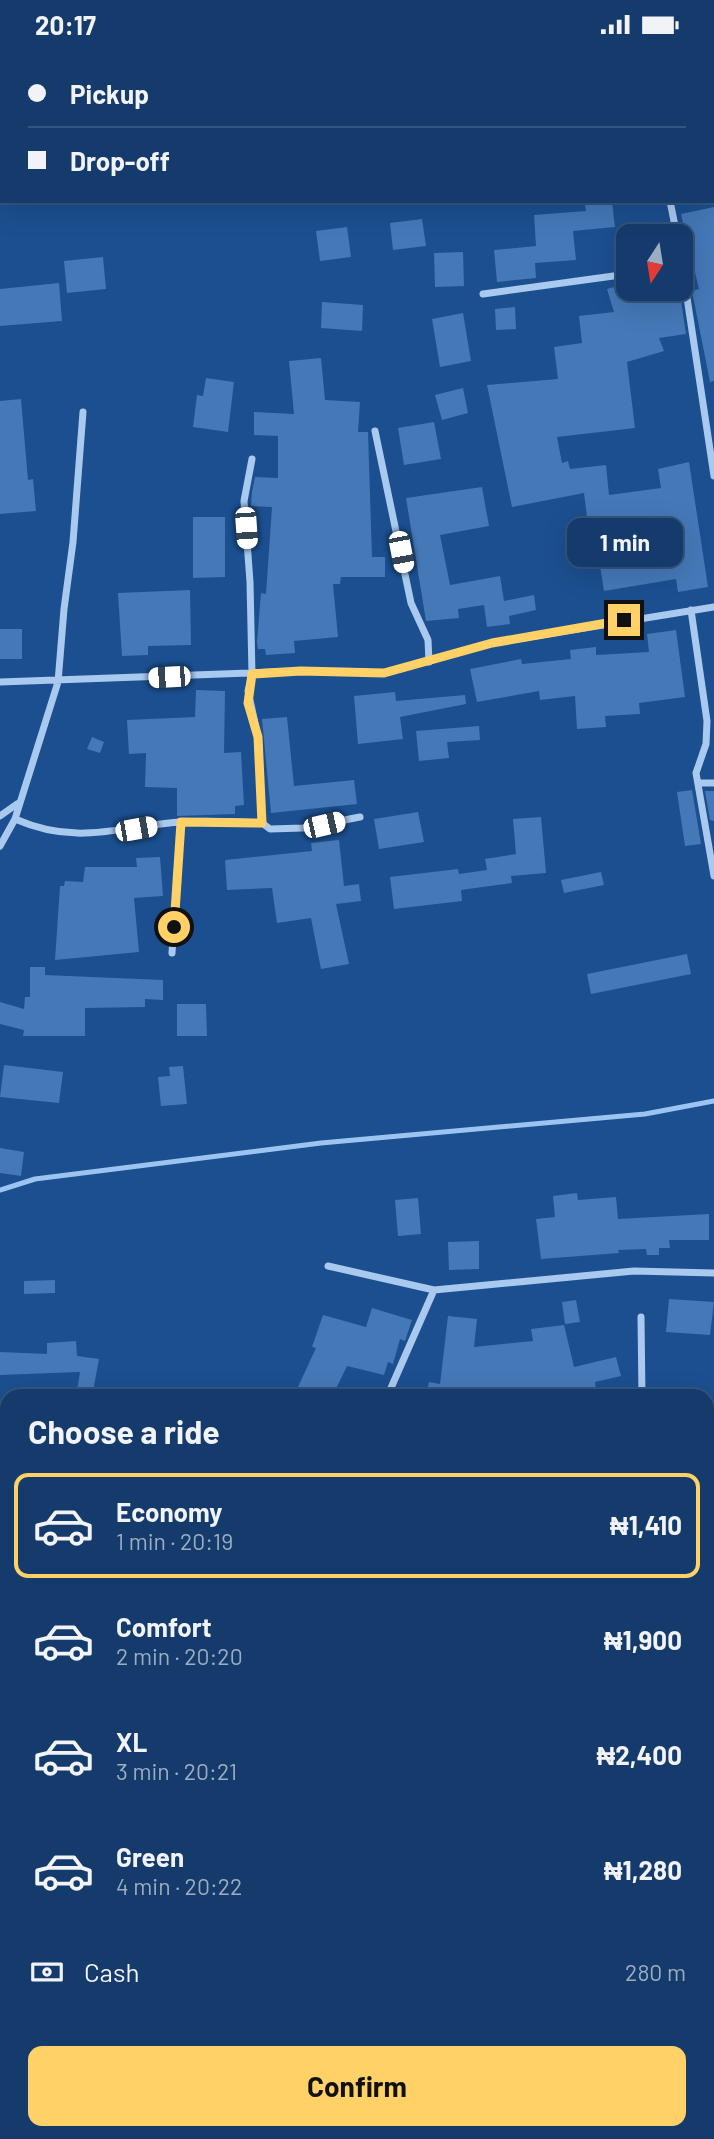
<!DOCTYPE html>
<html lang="en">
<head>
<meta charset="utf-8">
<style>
	:root { --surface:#143b6b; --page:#214673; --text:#f1f3f6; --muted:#9dadc1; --line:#33557e; --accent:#ffd166 }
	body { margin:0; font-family:Barlow,sans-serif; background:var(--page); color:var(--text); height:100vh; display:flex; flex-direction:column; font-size:26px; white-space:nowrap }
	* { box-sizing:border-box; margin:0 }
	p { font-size:23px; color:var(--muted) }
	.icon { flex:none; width:38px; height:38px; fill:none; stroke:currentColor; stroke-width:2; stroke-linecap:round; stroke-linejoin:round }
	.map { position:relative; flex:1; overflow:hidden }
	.drawer { position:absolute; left:0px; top:1340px; width:714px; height:751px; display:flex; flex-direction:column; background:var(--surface); border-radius:21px 21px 0 0; box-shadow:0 7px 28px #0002,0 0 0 2px var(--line) }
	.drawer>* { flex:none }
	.banner { position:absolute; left:0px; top:0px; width:714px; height:154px; box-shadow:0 7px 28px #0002,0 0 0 2px var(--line); display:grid; align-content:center; height:154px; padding:0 28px; background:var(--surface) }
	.needle { width:46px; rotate:192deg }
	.buttons { position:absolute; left:616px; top:175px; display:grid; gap:14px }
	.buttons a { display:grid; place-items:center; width:77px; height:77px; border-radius:14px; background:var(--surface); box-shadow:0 7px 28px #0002,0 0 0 2px var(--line); font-size:35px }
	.end { position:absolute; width:32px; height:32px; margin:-16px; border:9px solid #ffd166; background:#111; box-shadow:0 0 0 4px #111 }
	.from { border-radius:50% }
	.bubble { position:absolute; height:49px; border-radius:14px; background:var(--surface); box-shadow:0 7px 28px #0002,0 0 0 2px var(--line); font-size:23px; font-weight:700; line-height:49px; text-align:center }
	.car { position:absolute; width:21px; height:42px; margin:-21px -10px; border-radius:9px; box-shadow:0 0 5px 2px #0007; background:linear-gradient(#fff 24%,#345 0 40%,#fff 0 76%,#345 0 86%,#fff 0) }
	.banner b { display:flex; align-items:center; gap:24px; height:66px; font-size:26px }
	.banner b+b { border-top:2px solid var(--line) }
	.banner i { width:18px; height:18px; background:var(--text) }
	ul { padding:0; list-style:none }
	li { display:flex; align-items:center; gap:21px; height:105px; margin:0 14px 10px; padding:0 14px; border:4px solid transparent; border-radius:14px }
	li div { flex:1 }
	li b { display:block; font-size:26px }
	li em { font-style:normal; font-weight:700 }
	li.on { border-color:var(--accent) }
	li>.icon { width:63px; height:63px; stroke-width:1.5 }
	h2 { padding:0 28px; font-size:32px; line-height:84px }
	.pay { display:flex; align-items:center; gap:18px; height:77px; padding:0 28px; font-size:26px }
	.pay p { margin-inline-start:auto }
	.button { display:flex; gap:14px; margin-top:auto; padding:14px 28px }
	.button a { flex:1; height:80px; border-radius:14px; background:var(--accent); color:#111; font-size:28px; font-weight:700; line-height:80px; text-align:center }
	.status { display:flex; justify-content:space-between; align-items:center; height:49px; padding:0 35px; background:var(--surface); direction:ltr }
	.status svg { height:19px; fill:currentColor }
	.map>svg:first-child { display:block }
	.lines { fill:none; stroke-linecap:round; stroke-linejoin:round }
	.stream { stroke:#9cc4f0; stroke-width:5 }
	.building { fill:#4478b7 }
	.street { stroke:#a9c9ee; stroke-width:7 }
	.route { stroke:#ffd166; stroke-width:9 }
</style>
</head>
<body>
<div class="status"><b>20:17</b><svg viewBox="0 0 49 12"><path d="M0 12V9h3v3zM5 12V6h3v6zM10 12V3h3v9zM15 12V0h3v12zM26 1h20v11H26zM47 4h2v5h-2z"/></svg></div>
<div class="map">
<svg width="714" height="2090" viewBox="0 0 714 2090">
	<rect width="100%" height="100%" fill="#1b4f8f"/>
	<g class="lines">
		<path class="stream" d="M176,2L208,0
			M0,90L2,89
			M0,1141L35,1130L321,1094L645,1065L714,1052"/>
	</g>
	<path class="building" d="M612,153L615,178L573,182L576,211L535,214L536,229L497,233L494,201L536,197L534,166L586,162L585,155Z
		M714,158V332L710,333L692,242L699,240L681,165Z
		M422,170L426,197L393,201L390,174Z
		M347,178L351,208L320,212L316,182Z
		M463,203L464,237L435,238L434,204Z
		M103,208L106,240L67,244L64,212Z
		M59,234L62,272L0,277V240Z
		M628,234V246L666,240L670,247L680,245L686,285L659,289L664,302L627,313L635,379L557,388L562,414L568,412L570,420L606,416L609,446L661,439L658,420L689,413L708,538L678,543L676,530L604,542L596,492L590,493L584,444L512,458L487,336L558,330L554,298L582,294L579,267L614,263L607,240Z
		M322,253L363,256L362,282L321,279Z
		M515,258L516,280L496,281L495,260Z
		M463,264L471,312L440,318L432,270Z
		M321,309L325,351L360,353L358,383H368L372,508H385V528H341L340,535H333L338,588L294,592L295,604L266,606L265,600H258L257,593L261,544L266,545L272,458L251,457L252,443L255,428L278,429V387L254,386V363L294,365L289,312Z
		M206,329L234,333L228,383L193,378L197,346L203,347Z
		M463,339L468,364L442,371L435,346Z
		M21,350L28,431L33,430L36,462L0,465V352Z
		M434,373L441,410L404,416L398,379Z
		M482,438L489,477L440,486L450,536L500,527L504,552L534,546L536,561L509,567L510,575L487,578L484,556L458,560L459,569L426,572L406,449Z
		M193,468H225V528L193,529Z
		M190,541L191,596L148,597V606L122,607L118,544Z
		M0,580H22V610H0Z
		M676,581L685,648L639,654L640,665L605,667L606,678L577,680L575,647L540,651L539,642L477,653L470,620L521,610L522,615L571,610L570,601L596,598V606L649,603L647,585Z
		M196,641L225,642L224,704L241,703L244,756L235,757V765L177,767V739L145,738L146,704L129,705L127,671L195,668Z
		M395,643L396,652L465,646L466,655L400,668L403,690L358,695L354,647Z
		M287,668L294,737L354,731L357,755L271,764L262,670Z
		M479,677L480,691L447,693L449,709L419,712L416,682Z
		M92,688L104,693L100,704L87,700Z
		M692,741L701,795L685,797L677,743Z
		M705,742H714V772L710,771Z
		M418,763L424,793L379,800L374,770Z
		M541,768L546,824L511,827L512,834L461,841L462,852L394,860L390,828L458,820L459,825L487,821L485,810L516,805L513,770Z
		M339,791L344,837L359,835L361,852L336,855L349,915L321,920L311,869L277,874L272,839L227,841L225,811L312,802L311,794Z
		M160,808L163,847L134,849L139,903L55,911L60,837H64L65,832L83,833L85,818H137L136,809Z
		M601,823L604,836L564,844L561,831Z
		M687,905L691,925L591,945L587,925Z
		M30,918H45V926L163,931V951L145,950V958L85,959V987H23L24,981L0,975V953L24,960L25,948H30Z
		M177,955H206L207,987H177Z
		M4,1016L63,1023L59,1054L0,1048Z
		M183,1017L187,1055L161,1057L158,1028L170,1027L169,1018Z
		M0,1099L24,1103L21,1127L0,1124Z
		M577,1144L578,1151L616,1148L618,1170L709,1165V1191H669L670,1199H659V1206H647L646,1200L618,1201L619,1204L541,1210L536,1170L555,1168L553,1147Z
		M418,1149L421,1185L398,1187L395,1151Z
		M479,1192V1220L449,1221L448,1193Z
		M55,1231V1244L24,1245V1232Z
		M669,1250L714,1253L710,1286L666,1283Z
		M576,1251L580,1273L565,1275L562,1253Z
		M372,1259L412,1271L405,1292L400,1290L393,1315L388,1313L384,1326L347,1317L332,1348H314L297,1340L316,1299L312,1298L323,1266L366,1278Z
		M448,1267L477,1270L474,1298L533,1292L531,1280L564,1276L574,1318L616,1308L621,1327L595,1333L597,1348H541V1342L534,1341L468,1344V1348H426L429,1333L440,1335Z
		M76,1292L77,1307L99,1310L92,1348H76L80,1323L0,1326V1303L47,1305V1294Z"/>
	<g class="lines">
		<path class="street" d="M670,152L677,187
			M681,209L714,427
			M483,245L628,225
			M375,382L411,554L428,591L429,613
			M252,410L244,452L250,533L252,625L248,642L258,688L262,774L270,780L303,779L360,768
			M691,561L707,672L706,695L696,724L714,827
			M0,633L301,622L384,624L492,594L714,558
			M698,734H714
			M0,767L17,755
			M15,770C77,797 118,778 180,773C207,771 235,773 262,774
			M0,797L15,770L58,633L64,560L73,493L83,363
			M172,904L181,773
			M328,1217L434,1241L634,1222L714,1224
			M641,1268L642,1348
			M387,1348L434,1241
			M0,1430L7,1431
			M707,1451H714
			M0,1581L7,1584
			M707,1630L714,1631
			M707,1794H714
			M0,1847L7,1848
			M707,1868L714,1824
			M707,1960L714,1963
			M0,2024L7,2023
			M231,2084V2090
			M589,2084L591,2090
			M55,2090L56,2084
			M418,2090V2084"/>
	</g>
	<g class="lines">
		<path class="route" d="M174,878L181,773L262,774L258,688L248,654L252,625L301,622L384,624L492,594L624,571"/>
	</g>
</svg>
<div class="buttons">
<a><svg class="needle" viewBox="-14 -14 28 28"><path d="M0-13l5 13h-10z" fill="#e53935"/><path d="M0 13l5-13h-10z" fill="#9dadc1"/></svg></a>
</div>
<i class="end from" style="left:174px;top:878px"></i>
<i class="end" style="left:624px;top:571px"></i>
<div class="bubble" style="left:567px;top:469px;width:116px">1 min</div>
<i class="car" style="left:246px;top:479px;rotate:176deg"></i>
<i class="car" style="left:401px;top:503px;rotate:169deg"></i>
<i class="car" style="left:169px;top:628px;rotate:267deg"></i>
<i class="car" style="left:324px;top:776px;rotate:77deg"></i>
<i class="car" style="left:136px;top:780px;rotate:80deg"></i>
<div class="banner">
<b><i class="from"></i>Pickup</b>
<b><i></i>Drop-off</b>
</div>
<section class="drawer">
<h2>Choose a ride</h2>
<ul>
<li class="on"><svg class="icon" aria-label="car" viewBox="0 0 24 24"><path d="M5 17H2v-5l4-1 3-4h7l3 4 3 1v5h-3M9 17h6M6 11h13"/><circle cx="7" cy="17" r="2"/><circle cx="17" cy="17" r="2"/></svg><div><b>Economy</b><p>1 min · 20:19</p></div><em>₦1,410</em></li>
<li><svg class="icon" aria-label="car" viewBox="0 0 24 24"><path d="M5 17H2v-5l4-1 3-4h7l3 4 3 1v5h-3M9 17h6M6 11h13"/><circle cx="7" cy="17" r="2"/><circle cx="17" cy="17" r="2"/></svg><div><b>Comfort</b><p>2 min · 20:20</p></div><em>₦1,900</em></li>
<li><svg class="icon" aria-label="car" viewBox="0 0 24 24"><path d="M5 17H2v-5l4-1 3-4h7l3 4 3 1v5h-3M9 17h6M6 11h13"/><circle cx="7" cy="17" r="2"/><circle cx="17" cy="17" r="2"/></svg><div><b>XL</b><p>3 min · 20:21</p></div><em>₦2,400</em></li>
<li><svg class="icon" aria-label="car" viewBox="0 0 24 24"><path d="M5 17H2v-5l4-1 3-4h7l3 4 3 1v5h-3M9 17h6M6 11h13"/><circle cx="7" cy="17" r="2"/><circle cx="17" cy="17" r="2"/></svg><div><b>Green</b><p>4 min · 20:22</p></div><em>₦1,280</em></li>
</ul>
<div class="pay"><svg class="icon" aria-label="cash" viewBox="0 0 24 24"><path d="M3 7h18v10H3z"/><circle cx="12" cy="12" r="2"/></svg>Cash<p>280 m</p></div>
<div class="button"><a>Confirm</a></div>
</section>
</div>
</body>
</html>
